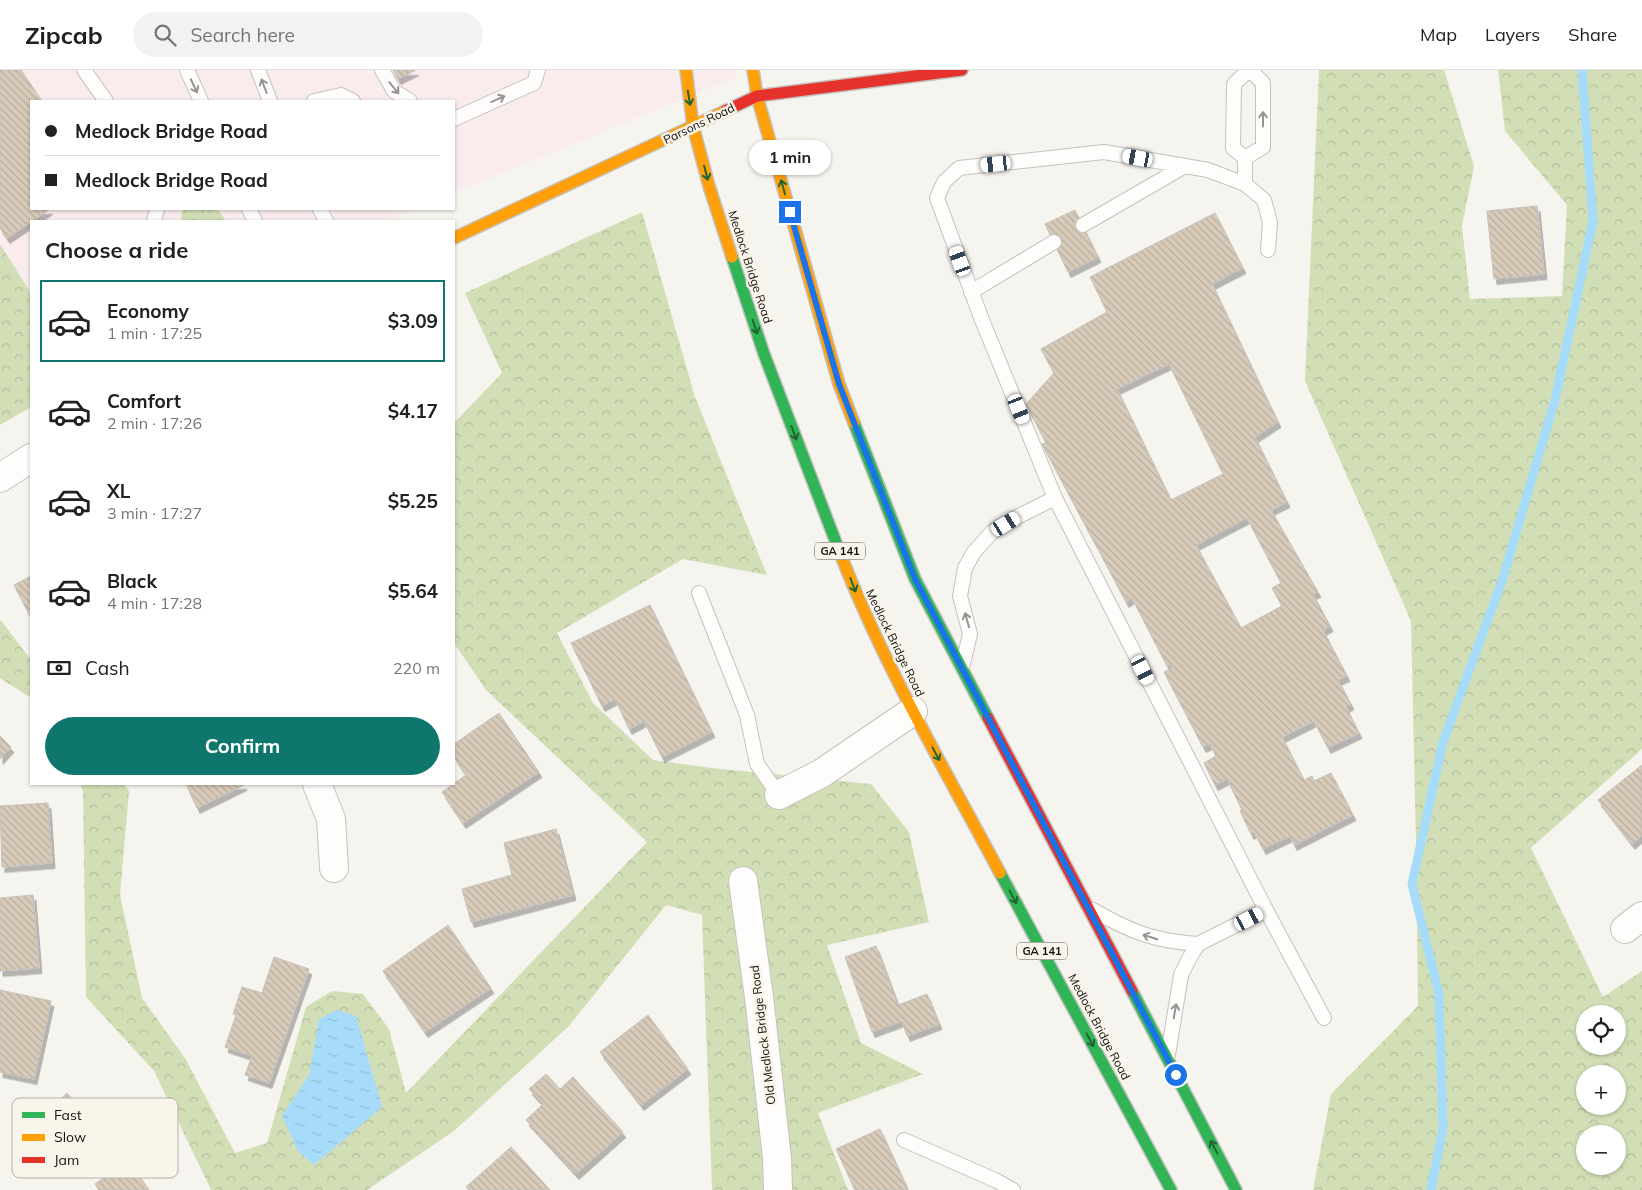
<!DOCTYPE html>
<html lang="en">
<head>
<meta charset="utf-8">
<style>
	:root { --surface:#fff; --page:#f2f2f2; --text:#202124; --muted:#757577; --line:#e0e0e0; --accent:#0f766e }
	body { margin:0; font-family:Mulish,sans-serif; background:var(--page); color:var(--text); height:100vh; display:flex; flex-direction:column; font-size:19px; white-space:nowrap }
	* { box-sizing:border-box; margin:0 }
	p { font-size:16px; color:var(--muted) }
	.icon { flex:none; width:28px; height:28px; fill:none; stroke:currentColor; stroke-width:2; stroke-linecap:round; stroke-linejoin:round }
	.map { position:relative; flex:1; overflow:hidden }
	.details { position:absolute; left:30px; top:150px; width:425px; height:565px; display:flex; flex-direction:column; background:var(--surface); border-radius:0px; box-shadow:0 1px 4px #0004 }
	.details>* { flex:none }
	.banner { position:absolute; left:30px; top:30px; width:425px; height:110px; border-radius:0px; box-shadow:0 1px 4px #0004; display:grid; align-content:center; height:110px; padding:0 15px; background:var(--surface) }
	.fabs { position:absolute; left:1576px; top:935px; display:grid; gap:10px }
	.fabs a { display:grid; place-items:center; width:50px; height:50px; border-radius:50%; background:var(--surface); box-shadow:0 1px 4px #0004; font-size:25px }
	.end { position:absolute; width:22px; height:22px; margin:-11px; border:6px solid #1a73e8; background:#fff; box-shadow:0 0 0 2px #fff }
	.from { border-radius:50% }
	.bubble { position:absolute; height:35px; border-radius:18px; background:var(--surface); box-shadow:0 1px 4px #0004; font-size:16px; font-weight:700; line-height:35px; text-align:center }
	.car { position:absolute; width:15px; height:30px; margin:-15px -8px; border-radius:6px; box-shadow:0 0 4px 1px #0007; background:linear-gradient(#fff 24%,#345 0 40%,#fff 0 76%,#345 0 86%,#fff 0) }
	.banner b { display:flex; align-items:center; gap:18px; height:48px; font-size:19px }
	.banner b+b { border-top:1px solid var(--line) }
	.banner i { width:12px; height:12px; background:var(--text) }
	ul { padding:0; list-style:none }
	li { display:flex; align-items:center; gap:15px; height:82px; margin:0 10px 8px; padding:0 5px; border:2px solid transparent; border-radius:0px }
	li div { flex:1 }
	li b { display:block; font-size:19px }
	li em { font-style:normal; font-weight:700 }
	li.current { border-color:var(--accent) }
	li>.icon { width:45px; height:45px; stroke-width:1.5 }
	h2 { padding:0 15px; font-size:22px; line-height:60px }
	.pay { display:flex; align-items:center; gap:12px; height:55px; padding:0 15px; font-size:19px }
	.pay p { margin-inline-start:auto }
	.cta { display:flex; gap:10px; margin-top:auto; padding:10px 15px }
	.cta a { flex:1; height:58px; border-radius:30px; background:var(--accent); color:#fff; font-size:20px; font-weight:700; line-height:58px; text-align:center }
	header { display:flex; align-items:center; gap:30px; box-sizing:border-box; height:70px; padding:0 25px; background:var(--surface); border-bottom:1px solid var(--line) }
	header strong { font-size:24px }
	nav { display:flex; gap:28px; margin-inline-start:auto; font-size:18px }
	.search { width:350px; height:45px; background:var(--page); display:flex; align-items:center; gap:12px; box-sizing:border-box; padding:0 18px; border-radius:28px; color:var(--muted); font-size:19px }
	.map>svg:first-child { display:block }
	.commercial { fill:#faebed }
	.forest { fill:url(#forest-crowns); fill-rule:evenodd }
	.water { fill:url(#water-ripples) }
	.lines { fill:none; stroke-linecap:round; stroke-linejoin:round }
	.stream { stroke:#a6dcfa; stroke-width:9 }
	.building { fill:url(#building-back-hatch); stroke:#c3c1bc; fill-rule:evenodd; filter:url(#shadow) }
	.lane-casing { stroke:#c4c2be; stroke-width:16 }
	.street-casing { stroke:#c4c2be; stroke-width:30 }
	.fast-casing { stroke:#c4c2be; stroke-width:14 }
	.slow-casing { stroke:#c4c2be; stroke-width:14 }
	.jam-casing { stroke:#c4c2be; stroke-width:14 }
	.lane { stroke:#fefdfc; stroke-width:14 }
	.street { stroke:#fefdfc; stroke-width:28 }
	.fast { stroke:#30b455; stroke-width:11 }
	.slow { stroke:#ff9f0a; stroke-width:11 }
	.jam { stroke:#e5322d; stroke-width:11 }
	.oneway { stroke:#959492 }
	.oneway2 { stroke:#226432 }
	.route { stroke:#1a73e8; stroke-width:6 }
	.labels { text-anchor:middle; stroke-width:5; stroke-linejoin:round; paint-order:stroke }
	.shield { fill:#f9f5ea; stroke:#595751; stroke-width:1 }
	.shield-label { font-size:11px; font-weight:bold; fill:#151310 }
	.street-label { font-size:12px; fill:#151310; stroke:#f9f5ea }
	.key { fill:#f9f5ea; stroke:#b5b1a9; stroke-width:1 }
	.key-label { font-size:14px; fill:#151310 }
</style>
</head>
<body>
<header>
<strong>Zipcab</strong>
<div class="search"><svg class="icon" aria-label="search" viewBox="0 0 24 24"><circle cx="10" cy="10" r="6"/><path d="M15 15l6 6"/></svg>Search here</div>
<nav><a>Map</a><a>Layers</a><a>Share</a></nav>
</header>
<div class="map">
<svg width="1642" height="1120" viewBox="0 0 1642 1120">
	<defs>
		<pattern id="forest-crowns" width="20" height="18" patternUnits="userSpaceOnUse" patternTransform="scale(1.25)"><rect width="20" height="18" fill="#d2dfb6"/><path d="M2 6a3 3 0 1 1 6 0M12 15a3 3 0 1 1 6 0" fill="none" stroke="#b3be9b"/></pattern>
		<pattern id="water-ripples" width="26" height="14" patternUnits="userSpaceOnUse" patternTransform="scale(1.25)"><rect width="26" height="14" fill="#a6dcfa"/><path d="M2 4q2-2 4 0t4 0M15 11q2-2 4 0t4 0" fill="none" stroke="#8ebcd5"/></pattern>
		<pattern id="building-back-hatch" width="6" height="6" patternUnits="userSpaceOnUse" patternTransform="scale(1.25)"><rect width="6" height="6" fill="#d9cbb9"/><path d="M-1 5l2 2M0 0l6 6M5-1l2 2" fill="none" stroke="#b9ad9e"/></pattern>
		<filter id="shadow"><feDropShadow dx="3" dy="5.5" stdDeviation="0" flood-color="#0004"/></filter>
	</defs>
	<rect width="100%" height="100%" fill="#f6f4ee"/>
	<path class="commercial" d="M0,0H736V7L454,123V31H31V139H182L181,151H31V223L0,174Z
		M218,139H415L384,151H226Z"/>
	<path class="forest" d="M1319,0H1444L1474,96L1462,156L1470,229L1562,226L1567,135L1505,61L1498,0H1642V679L1531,778L1603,927L1642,901V1120H1313L1331,1024L1418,936L1416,771L1411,551L1305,311ZM1585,944H1618V976H1585ZM1585,1004H1618V1036H1585ZM1585,1064H1618V1096H1585Z
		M182,139H218L226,151H181Z
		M642,142L695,327L767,505L683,489L557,563L593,633L653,690L712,698L871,714L909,762L929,852L827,875L861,973L923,1004L818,1043L848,1120H712L702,845L666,835L569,956L454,1061L367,1120H211L154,1001L86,927L83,721L80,714H124L129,721L120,825L142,928L185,988L235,1083L267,1073L306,937L332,921L363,924L389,959L406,1023L647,772L486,620L454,573V353L502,303L465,223Z
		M0,174L31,223V337L0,355Z
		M0,549L31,590V628L0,608Z"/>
	<path class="water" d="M337,940L356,946L382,1037L314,1095L298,1081L282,1046L309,1005L319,949Z"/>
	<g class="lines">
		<path class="stream" d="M1431,1120L1443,1058L1439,924L1412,814L1443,672L1502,511L1555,330L1593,151L1582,0"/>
	</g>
	<path class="building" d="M0,0H21L42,31H31V139H50L7,168L0,158Z
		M393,0H416L398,9Z
		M1537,136L1544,204L1494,209L1487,141Z
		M1075,140L1098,187L1068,202L1045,154Z
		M1215,143L1243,198L1212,214L1278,352L1255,367L1287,432L1271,440L1318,522L1313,524L1330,556L1323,560L1347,606L1338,610L1351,634L1346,637L1359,663L1328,678L1314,651L1282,667L1304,710L1312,706L1314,711L1331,703L1353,745L1294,775L1290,766L1263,779L1254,762L1251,764L1240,741L1242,740L1227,709L1215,715L1204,693L1216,686L1210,674L1203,677L1164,602L1172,598L1170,594L1167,596L1132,528L1126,532L1042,374L1046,373L1026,334L1054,303L1041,279L1107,242L1090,207ZM1169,294L1223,404L1171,430L1117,319ZM1247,448L1281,513L1272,518L1282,536L1241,558L1196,475Z
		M31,506V548L14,515Z
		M650,535L712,662L662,687L644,651L629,659L615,629L602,636L571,573Z
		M499,643L539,702L463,753L442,722L466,705L454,687V674Z
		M0,666L11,677L0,689Z
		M1642,695V767L1641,766L1632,774L1598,730Z
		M186,714H244V715L197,738Z
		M48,733L52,793L2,797L0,736Z
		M556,759L573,825L471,852L462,819L512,805L504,773Z
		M33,825L39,898L0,901V828Z
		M448,855L491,918L425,962L383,901Z
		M876,876L898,935L927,924L939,954L907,966L902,951L872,962L845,887Z
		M274,887L309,899L269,1013L245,1005L252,986L225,977L236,945L233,944L242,917L262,923Z
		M0,920L51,931L34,1009L0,1002Z
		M648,945L688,999L641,1035L600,982Z
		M546,1004L560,1019L573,1007L623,1062L576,1104L526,1050L543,1034L529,1019Z
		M67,1023L107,1065L72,1099L32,1057Z
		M880,1059L908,1120H855L836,1079Z
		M511,1077L550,1120H469L466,1117Z
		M129,1091L149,1120H99L95,1114Z"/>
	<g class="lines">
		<g class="lane-casing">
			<path id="lane" d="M84,0L106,31
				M187,0L201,31
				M258,0L270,31
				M382,0L394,21L410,31
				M314,31L341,25L353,31
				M454,49L534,13L538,0
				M1245,88L1263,77V13L1250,0
				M1245,114V88L1233,78L1234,14L1249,0
				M249,139L255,151
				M320,139L326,151
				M154,151L157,139
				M1083,155L1185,96
				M971,222L1054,172
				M699,523L747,645L757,694L779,725
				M963,594L970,564L960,526L965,498L974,482L992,462L1019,446L1055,428
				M1093,840C1131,862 1154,871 1198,874
				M1266,840L1324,948
				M1168,985L1181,905L1190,887L1198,874L1266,840L1055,428L982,250L937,128L944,112L959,98L1104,82L1208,100L1245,114L1264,130L1270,152L1268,180
				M904,1070L997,1111L1013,1120"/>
		</g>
		<g class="street-casing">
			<path id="street" d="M0,408L31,388
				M317,714L331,749L334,798
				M779,725L822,703L913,641
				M743,811L759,927L777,1088L778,1120
				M1625,859L1642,846"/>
		</g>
		<g class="fast-casing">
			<path id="fast" d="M732,187L764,284L840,483
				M854,353L915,509L988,648
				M1000,803L1171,1120
				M1132,921L1236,1120"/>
		</g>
		<g class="slow-casing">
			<path id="slow" d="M686,0L693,56L709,116L732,187
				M753,0L757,26L839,314L854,353
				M454,168L725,41
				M840,483C883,594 944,698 1000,803"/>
		</g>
		<g class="jam-casing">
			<path id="jam" d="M725,41L757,26L962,0
				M988,648L1132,921"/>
		</g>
		<use href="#lane" class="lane"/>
		<use href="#street" class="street"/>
		<use href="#fast" class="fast"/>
		<use href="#slow" class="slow"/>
		<use href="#jam" class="jam"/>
	</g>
	<defs><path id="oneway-shaft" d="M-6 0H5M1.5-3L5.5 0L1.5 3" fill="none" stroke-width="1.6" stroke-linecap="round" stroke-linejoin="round" transform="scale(1.25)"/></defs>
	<g class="oneway">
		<use href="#oneway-shaft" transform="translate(194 16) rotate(65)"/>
		<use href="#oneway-shaft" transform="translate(264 16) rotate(-111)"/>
		<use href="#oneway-shaft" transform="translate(394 18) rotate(51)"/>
		<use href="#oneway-shaft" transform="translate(498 29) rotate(-24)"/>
		<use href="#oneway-shaft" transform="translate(1263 49) rotate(-90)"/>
		<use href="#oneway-shaft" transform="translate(967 550) rotate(-106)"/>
		<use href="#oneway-shaft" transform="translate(1150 867) rotate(-162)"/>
		<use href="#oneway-shaft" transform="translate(1175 941) rotate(-80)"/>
	</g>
	<g class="oneway2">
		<use href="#oneway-shaft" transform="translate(689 28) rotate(81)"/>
		<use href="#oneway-shaft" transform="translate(706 103) rotate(75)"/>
		<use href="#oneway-shaft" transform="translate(783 117) rotate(-106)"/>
		<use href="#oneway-shaft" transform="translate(755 257) rotate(72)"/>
		<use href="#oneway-shaft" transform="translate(794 363) rotate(69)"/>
		<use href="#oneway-shaft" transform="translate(853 515) rotate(69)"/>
		<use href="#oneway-shaft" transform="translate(936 684) rotate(62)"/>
		<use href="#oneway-shaft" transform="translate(1013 827) rotate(62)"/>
		<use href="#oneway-shaft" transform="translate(1090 970) rotate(62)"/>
		<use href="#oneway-shaft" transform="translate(1214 1077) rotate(-118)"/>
	</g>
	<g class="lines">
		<path class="route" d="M790,142L839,314L915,509L1176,1005"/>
	</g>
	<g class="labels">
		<g class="shield">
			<rect x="815" y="472.5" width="50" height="17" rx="4"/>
			<rect x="1017" y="872.5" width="50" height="17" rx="4"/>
		</g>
		<g class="shield-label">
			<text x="840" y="485">GA 141</text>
			<text x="1042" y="885">GA 141</text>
		</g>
		<g class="street-label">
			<text transform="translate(699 54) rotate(-26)" y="4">Parsons Road</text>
			<text transform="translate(750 197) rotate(72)" y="4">Medlock Bridge Road</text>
			<text transform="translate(895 573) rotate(64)" y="4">Medlock Bridge Road</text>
			<text transform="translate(1099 957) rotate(62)" y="4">Medlock Bridge Road</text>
			<text transform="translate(763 965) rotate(-97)" y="4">Old Medlock Bridge Road</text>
		</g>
	</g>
	<rect x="12" y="1028" width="166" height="80" rx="8" class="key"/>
	<rect x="22" y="1042" width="23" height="6" fill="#30b455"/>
	<rect x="22" y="1064" width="23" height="7" fill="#ff9f0a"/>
	<rect x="22" y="1087" width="23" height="6" fill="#e5322d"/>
	<g class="key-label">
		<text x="54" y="1050">Fast</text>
		<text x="54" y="1072">Slow</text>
		<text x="54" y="1095">Jam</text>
	</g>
</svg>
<div class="fabs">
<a><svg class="icon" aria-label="locate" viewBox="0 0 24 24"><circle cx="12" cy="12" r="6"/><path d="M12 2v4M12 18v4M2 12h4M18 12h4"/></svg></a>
<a>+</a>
<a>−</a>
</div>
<i class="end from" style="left:1176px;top:1005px"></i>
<i class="end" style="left:790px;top:142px"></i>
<div class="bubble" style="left:749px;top:70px;width:82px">1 min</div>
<i class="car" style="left:1138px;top:88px;rotate:280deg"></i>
<i class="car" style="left:996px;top:94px;rotate:264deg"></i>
<i class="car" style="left:960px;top:191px;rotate:340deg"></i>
<i class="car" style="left:1019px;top:339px;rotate:158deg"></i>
<i class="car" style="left:1006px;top:454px;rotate:59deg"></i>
<i class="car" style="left:1143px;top:600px;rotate:153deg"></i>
<i class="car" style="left:1249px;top:849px;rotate:63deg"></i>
<div class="banner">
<b><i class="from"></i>Medlock Bridge Road</b>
<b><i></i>Medlock Bridge Road</b>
</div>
<section class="details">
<h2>Choose a ride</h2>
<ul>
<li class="current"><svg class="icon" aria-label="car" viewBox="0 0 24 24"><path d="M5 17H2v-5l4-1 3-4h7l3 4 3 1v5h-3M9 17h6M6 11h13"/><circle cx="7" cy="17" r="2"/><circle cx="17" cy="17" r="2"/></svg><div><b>Economy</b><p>1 min · 17:25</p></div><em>$3.09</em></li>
<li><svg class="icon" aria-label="car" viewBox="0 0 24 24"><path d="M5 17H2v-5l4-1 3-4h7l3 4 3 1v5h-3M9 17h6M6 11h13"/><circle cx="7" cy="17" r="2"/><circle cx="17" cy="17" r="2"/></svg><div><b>Comfort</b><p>2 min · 17:26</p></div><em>$4.17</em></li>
<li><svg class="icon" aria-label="car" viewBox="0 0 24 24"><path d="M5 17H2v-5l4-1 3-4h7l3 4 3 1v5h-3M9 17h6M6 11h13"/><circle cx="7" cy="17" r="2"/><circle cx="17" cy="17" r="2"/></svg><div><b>XL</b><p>3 min · 17:27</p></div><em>$5.25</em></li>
<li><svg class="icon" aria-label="car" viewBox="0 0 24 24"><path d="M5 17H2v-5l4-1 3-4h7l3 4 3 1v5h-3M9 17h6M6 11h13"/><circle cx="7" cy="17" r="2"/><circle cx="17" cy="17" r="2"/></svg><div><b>Black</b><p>4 min · 17:28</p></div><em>$5.64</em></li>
</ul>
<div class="pay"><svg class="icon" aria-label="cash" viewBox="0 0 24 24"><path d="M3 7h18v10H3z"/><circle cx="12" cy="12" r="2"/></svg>Cash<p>220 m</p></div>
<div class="cta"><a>Confirm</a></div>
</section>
</div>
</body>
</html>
